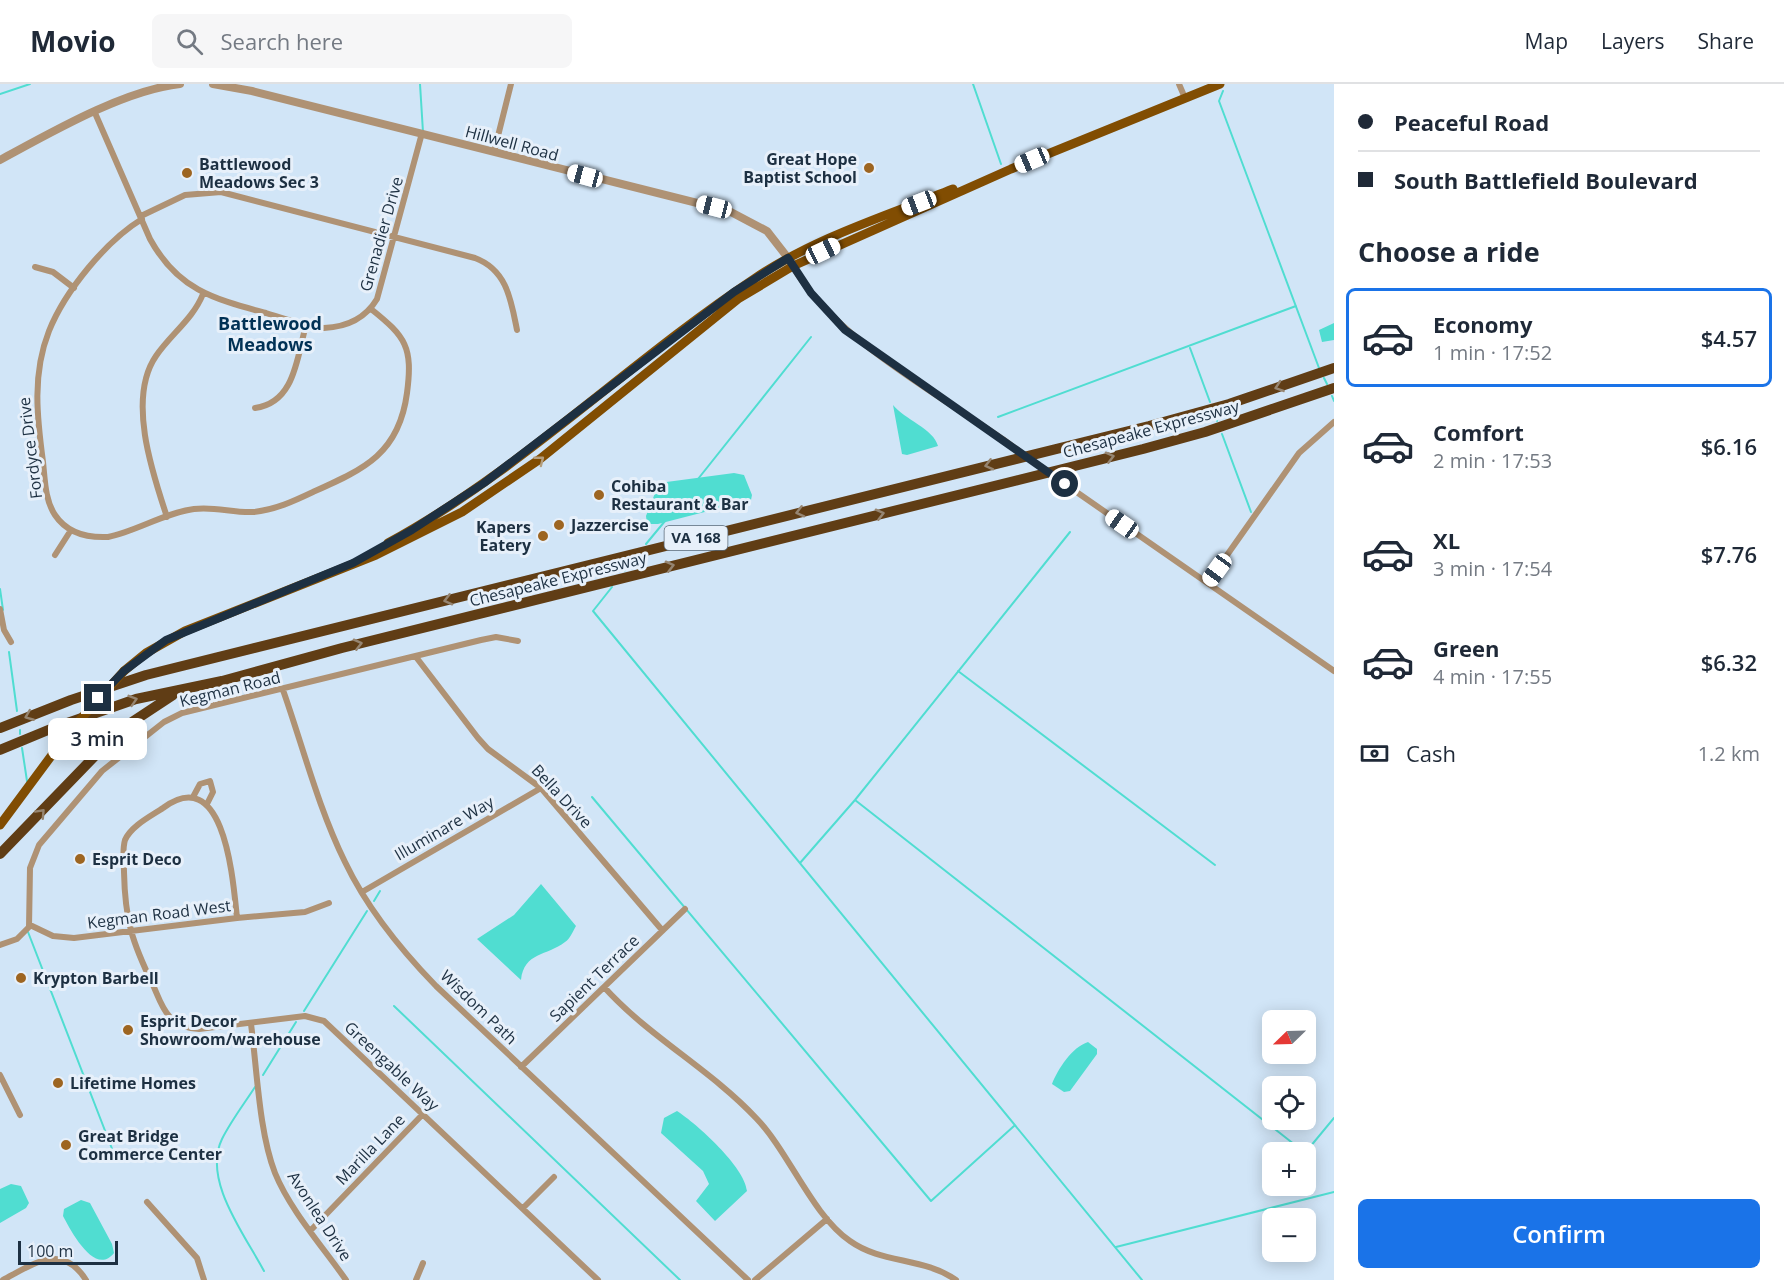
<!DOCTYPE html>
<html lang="en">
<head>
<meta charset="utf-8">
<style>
	:root { --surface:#fff; --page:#f6f6f7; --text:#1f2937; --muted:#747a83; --line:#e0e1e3; --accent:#1a73e8 }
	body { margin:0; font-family:"Open Sans",sans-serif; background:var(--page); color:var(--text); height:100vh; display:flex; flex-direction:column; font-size:22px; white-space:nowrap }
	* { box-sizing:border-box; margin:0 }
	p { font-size:20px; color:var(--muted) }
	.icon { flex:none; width:33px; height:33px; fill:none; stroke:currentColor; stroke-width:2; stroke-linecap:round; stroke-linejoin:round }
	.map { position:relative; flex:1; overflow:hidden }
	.sheet { display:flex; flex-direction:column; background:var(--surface); width:450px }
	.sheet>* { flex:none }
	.top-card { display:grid; align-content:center; height:132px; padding:0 24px; background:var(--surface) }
	.needle { width:39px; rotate:247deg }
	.controls { position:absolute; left:1262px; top:926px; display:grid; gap:12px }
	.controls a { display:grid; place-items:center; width:54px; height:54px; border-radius:9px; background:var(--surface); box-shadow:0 3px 15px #0003; font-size:30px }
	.scale { position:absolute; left:18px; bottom:15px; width:100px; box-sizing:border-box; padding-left:6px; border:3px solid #1d3042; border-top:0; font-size:16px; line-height:21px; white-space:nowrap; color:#1d3042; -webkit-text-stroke:4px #e7f0fa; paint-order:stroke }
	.end { position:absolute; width:27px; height:27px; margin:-14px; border:8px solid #1d3042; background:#fff; box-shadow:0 0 0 3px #fff }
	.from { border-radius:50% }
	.bubble { position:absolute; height:42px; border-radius:9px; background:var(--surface); box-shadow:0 3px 15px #0003; font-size:20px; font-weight:600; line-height:42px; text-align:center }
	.car { position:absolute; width:18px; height:36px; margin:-18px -9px; border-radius:8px; box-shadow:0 0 4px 2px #0007; background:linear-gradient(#fff 24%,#345 0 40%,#fff 0 76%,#345 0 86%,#fff 0) }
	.top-card b { display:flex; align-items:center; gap:21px; height:57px; font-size:22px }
	.top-card b+b { border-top:2px solid var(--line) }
	.top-card i { width:15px; height:15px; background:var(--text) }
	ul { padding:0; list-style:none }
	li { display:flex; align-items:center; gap:18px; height:99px; margin:0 12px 9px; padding:0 12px; border:3px solid transparent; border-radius:9px }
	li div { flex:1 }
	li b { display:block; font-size:22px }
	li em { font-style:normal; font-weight:600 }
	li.active { border-color:var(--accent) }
	li>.icon { width:54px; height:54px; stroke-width:1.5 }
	h2 { padding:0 24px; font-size:27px; line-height:72px }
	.pay { display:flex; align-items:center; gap:15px; height:66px; padding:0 24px; font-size:22px }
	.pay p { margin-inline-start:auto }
	.action { display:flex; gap:12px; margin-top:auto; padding:12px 24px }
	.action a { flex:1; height:69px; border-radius:9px; background:var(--accent); color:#fff; font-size:24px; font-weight:600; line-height:69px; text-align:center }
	header { display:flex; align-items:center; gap:36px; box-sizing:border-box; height:84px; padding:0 30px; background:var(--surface); border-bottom:2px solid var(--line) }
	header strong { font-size:28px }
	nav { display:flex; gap:33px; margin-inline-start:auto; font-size:21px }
	.search { width:420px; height:54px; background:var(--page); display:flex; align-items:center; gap:15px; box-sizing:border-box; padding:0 21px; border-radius:9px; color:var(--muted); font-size:22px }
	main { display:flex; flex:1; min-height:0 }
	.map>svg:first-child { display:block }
	.water { fill:#50ddd1 }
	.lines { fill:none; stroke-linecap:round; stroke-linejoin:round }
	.stream { stroke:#50ddd1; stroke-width:2 }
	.minor { stroke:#af9274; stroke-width:6 }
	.tertiary { stroke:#af9274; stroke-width:8 }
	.primary { stroke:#814d02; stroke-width:9 }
	.motorway { stroke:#603d15; stroke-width:10 }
	.minor-bridge { stroke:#af9274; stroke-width:6 }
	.primary-bridge { stroke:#814d02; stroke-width:9 }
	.oneway { stroke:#968571 }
	.oneway2 { stroke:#b49e7e }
	.route { stroke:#1d3042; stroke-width:8 }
	.poi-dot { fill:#9d6521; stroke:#e7f0fa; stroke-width:2 }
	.labels { text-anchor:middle; stroke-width:6; stroke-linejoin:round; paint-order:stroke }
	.shield { fill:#e7f0fa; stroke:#5a6a79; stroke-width:1.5 }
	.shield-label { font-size:15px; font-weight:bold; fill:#1d3042 }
	.street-label { font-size:16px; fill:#1d3042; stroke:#e7f0fa }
	.poi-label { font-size:16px; font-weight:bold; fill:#1d3042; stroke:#e7f0fa; text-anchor:start }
	.neighbourhood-label { font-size:18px; font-weight:bold; fill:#003155; stroke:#e7f0fa }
</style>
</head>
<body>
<header>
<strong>Movio</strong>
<div class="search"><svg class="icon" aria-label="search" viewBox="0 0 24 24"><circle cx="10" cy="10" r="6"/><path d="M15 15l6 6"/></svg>Search here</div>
<nav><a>Map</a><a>Layers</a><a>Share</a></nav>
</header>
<main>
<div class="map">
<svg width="1334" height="1196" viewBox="0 0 1334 1196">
	<rect width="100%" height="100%" fill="#d1e5f7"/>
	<path class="water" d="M1334,239V256L1322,258L1319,246Z
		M893,321C904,335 934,345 938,362L907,371L902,370Z
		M734,389L744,391L752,411L751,416L658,440H647L646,432L659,399Z
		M541,800L576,842C573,847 570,855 565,858C547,872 524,868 521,896L477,855L514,831Z
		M1088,958L1097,965V970L1070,1007L1064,1008L1052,1000C1058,985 1072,963 1088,958Z
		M677,1027C697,1040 745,1083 747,1107L715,1137L696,1117L709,1100L703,1087L661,1049L664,1034Z
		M11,1100L21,1102L29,1119L26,1124L0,1139V1105Z
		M81,1116L90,1119L112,1160L114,1169C95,1193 71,1147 63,1132L64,1125Z"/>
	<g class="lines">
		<path class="stream" d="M420,0L423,48
			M973,0L1001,80
			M1223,7L1219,17L1319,284
			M0,10L30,0
			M1190,264L1210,318
			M1324,294L1327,300
			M1332,312L1334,317
			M1215,331L1217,337
			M998,333L1296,222
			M1222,350L1251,428
			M698,395L811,253
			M646,460L665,437
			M624,487L633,476
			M612,503L593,527L1142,1196
			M0,505L3,526
			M9,568L17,627
			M958,587L1215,781
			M20,646V650
			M22,664L27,697
			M592,713L931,1117L1014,1042
			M855,716L1304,1068
			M800,779L855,716L1070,448
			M374,817L380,807
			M28,848L116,1075
			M394,922L680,1196
			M304,927L367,827
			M263,991L296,938
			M255,1003C244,1020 231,1037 222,1055C202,1096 245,1151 264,1187
			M1305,1069L1334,1034
			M1116,1163L1334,1108"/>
		<path class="minor" d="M1179,0L1185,14
			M95,29L150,155C178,206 214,215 266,229C285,235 304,242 324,244C347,243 365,235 377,215L422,49
			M494,68L511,0
			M141,132L185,111L221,108L475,174C507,186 511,216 517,246
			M142,135C106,157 65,207 49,247C32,290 37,333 43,378C45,396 45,416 55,431C67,449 87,454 108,453C137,447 164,429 194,425C214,422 233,429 253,428C275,426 294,417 313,408C364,385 399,370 407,309C413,263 406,253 371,225
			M791,180C836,256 932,306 1004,356
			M35,183L53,188L74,204
			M255,324C295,319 297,273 306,241
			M1065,400L1334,587
			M167,433C152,388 127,314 156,272C171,250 193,235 203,210
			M55,471L71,446
			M1208,498L1299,369L1334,338
			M0,525L4,546L11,558
			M416,573L478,654L488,665L541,704L662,846
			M283,606C303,663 318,723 345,778C367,824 400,865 436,902L748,1196
			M193,713L200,700L210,697L213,708L207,720
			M362,808L541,704
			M237,834C233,796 225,678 163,724C151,732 131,742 125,756C122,766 124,778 124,788C125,836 132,858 153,901C158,912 162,925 170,933C178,941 188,945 199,945L305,932L324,937L598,1196
			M30,841L53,852L74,854L237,834L305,828L329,819
			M0,861L17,855L29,843L30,784L39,761L102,687L164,638L182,629L481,556L496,553L518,557
			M604,903C649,953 710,985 756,1034C789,1068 812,1131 850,1157C882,1180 923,1173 956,1196
			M251,940C257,985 259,1048 275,1089C290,1126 323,1163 346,1196
			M521,983L685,825
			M0,991L20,1031
			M147,1118L197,1174L204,1196
			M523,1124L554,1093
			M311,1146L423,1030
			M3,1196C33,1180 62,1158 86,1196
			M416,1196L423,1179
			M755,1196L827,1135"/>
		<path class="tertiary" d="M213,0L252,7L729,127L767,147L788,174
			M0,76C50,49 124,6 180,0"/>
		<path class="primary" d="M388,459C519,388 630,277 754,195C814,154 886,132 953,105
			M124,587L146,569L185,547L376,471L462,428L540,375L738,215L793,182L1011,85L1220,0
			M0,741L69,648"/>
		<path class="motorway" d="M0,644L71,616L146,591L1149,342L1229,320L1334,284
			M0,666L53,644L136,615L222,597L342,564L1143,365L1205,348L1334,304
			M0,770L120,646L173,611"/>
		<path class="minor-bridge" d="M1004,356L1065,400"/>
		<path class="primary-bridge" d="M69,648L124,587"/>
	</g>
	<defs><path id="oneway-chevron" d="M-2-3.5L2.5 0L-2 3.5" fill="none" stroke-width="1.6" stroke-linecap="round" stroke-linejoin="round" transform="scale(1.5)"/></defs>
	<g class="oneway">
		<use href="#oneway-chevron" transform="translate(1279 303) rotate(161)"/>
		<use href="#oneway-chevron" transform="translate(1110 373) rotate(-14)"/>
		<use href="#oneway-chevron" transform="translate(989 381) rotate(166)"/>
		<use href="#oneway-chevron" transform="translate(800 428) rotate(166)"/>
		<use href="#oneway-chevron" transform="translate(880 430) rotate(-14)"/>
		<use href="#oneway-chevron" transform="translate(670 482) rotate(-14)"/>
		<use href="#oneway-chevron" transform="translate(448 516) rotate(166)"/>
		<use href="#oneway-chevron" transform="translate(358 560) rotate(-14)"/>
		<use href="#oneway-chevron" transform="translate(133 616) rotate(-17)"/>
		<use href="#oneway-chevron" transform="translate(29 632) rotate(158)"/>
		<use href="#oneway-chevron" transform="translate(41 729) rotate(-47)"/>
	</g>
	<use class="oneway2" href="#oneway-chevron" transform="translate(540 376) rotate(-38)"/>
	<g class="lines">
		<path class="route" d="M98,614L124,587L166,556L353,479L412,446L484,399L734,208L788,174L811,209L845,246L1065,400"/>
	</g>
	<g class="poi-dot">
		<circle cx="869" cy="84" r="6"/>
		<circle cx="187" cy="89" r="6"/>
		<circle cx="599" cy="411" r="6"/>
		<circle cx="559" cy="441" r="6"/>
		<circle cx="543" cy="452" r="6"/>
		<circle cx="80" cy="775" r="6"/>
		<circle cx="21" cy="894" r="6"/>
		<circle cx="128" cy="946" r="6"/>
		<circle cx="58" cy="999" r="6"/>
		<circle cx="66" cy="1061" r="6"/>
	</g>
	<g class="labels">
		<rect class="shield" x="664.5" y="442" width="63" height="24" rx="4.5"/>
		<g class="shield-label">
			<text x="696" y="459">VA 168</text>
		</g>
		<g class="street-label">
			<text transform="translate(512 59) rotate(15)" y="6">Hillwell Road</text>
			<text transform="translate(381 150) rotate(-74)" y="6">Grenadier Drive</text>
			<text transform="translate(1151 345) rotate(-15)" y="6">Chesapeake Expressway</text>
			<text transform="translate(30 364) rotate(-97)" y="6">Fordyce Drive</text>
			<text transform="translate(558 495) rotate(-14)" y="6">Chesapeake Expressway</text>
			<text transform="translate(230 605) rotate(-14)" y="6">Kegman Road</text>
			<text transform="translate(562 712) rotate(47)" y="6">Bella Drive</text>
			<text transform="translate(444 744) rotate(-30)" y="6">Illuminare Way</text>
			<text transform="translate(159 830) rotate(-7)" y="6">Kegman Road West</text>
			<text transform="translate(594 894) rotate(-44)" y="6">Sapient Terrace</text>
			<text transform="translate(479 923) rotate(44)" y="6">Wisdom Path</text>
			<text transform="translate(392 982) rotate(43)" y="6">Greengable Way</text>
			<text transform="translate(370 1065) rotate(-46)" y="6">Marilla Lane</text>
			<text transform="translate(320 1132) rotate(57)" y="6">Avonlea Drive</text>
		</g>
		<g class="poi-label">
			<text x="857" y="81" text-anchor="end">Great Hope<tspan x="857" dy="18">Baptist School</tspan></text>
			<text x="199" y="86">Battlewood<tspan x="199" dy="18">Meadows Sec 3</tspan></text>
			<text x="611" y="408">Cohiba<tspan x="611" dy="18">Restaurant &amp; Bar</tspan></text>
			<text x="571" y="447">Jazzercise</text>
			<text x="531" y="449" text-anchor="end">Kapers<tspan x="531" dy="18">Eatery</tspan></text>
			<text x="92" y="781">Esprit Deco</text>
			<text x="33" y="900">Krypton Barbell</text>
			<text x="140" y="943">Esprit Decor<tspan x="140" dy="18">Showroom/warehouse</tspan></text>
			<text x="70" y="1005">Lifetime Homes</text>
			<text x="78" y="1058">Great Bridge<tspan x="78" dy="18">Commerce Center</tspan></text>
		</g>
		<g class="neighbourhood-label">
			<text x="270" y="246">Battlewood<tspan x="270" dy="21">Meadows</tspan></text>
		</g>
	</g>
</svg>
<div class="controls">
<a><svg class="needle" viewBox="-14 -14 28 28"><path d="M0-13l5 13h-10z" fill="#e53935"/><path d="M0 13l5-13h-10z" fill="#747a83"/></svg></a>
<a><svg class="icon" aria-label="locate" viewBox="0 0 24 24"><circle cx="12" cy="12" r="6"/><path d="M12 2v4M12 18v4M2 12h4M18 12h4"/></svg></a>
<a>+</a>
<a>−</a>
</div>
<div class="scale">100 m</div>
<i class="end from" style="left:1065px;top:400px"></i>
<i class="end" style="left:98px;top:614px"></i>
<div class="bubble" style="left:48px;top:634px;width:99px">3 min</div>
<i class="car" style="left:1032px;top:76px;rotate:247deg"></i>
<i class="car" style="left:585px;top:92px;rotate:285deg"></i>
<i class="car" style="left:919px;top:119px;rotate:249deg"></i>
<i class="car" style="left:714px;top:123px;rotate:284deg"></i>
<i class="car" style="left:823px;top:167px;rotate:65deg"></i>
<i class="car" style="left:1122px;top:440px;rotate:305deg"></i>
<i class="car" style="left:1217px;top:486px;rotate:216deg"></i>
</div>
<section class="sheet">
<div class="top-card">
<b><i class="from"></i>Peaceful Road</b>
<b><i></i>South Battlefield Boulevard</b>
</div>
<h2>Choose a ride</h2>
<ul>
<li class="active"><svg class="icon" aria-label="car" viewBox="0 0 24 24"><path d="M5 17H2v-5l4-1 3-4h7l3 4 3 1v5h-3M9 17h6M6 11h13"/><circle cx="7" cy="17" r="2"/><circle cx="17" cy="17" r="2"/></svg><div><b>Economy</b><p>1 min · 17:52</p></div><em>$4.57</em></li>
<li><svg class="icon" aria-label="car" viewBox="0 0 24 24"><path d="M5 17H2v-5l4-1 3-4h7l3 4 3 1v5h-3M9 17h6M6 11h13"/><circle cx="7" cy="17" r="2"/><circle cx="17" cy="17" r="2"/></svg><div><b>Comfort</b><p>2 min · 17:53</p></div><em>$6.16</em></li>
<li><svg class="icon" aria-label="car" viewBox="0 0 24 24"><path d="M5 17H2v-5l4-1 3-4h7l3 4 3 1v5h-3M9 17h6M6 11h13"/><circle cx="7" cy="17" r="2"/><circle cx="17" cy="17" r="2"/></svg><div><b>XL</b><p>3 min · 17:54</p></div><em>$7.76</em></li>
<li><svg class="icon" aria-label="car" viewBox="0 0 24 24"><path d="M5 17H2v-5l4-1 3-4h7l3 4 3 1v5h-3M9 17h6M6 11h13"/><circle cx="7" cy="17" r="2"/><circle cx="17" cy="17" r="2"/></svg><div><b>Green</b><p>4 min · 17:55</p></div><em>$6.32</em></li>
</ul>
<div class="pay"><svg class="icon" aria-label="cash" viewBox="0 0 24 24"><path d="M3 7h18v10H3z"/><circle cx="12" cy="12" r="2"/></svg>Cash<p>1.2 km</p></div>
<div class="action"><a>Confirm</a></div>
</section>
</main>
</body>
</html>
